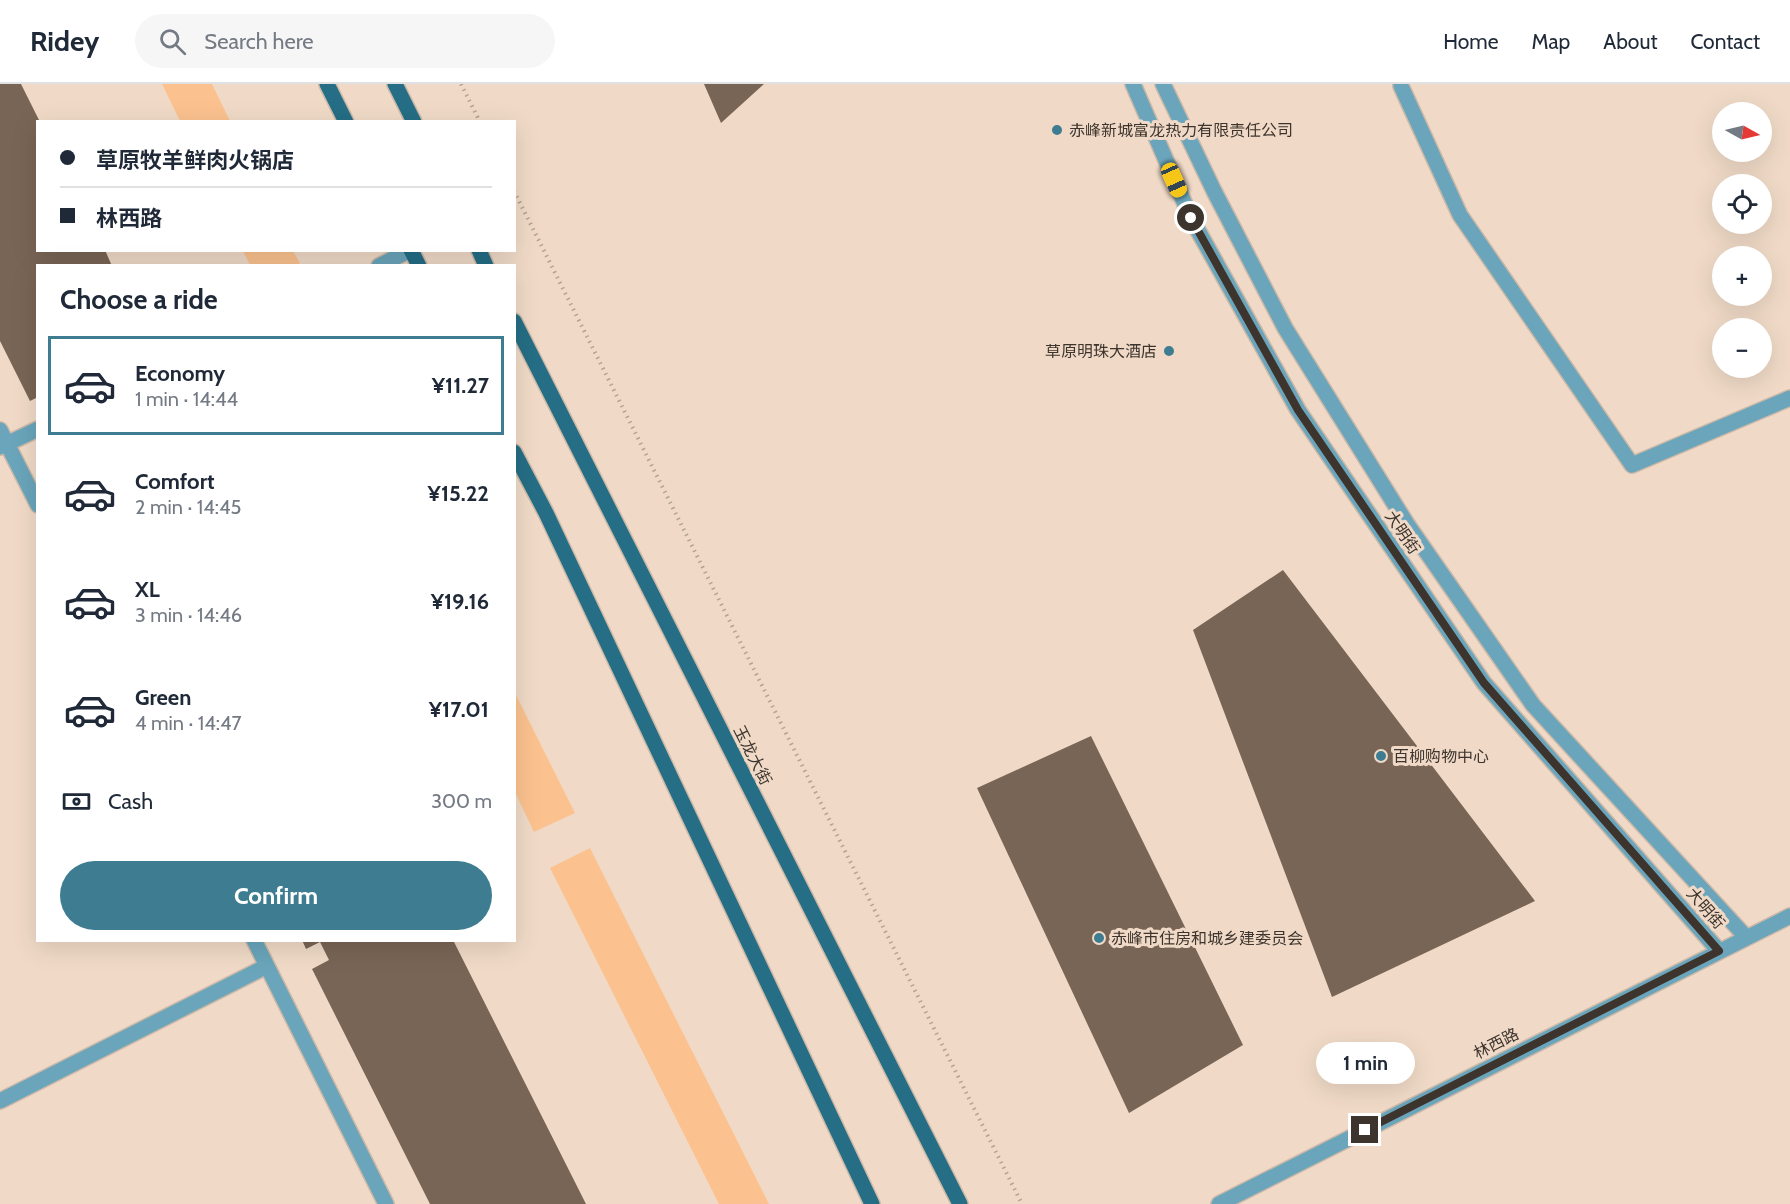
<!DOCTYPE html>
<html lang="en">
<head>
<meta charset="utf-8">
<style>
	:root { --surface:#fff; --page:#f6f6f7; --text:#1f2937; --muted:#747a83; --line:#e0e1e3; --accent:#3d7c91 }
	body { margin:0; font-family:Cabin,"Noto Sans SC",sans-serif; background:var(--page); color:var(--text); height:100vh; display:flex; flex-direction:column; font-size:22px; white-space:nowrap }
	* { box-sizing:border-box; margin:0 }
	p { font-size:20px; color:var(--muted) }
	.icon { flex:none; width:33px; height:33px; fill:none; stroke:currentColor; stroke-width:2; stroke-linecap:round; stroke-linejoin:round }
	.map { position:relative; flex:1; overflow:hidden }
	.drawer { position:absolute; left:36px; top:180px; width:480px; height:678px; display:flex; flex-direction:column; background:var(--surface); border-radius:0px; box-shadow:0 6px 24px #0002 }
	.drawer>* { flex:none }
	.hud { position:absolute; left:36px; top:36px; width:480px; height:132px; border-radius:0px; box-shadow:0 6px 24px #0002; display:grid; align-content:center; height:132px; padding:0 24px; background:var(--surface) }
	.needle { width:39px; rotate:98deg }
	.buttons { position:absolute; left:1712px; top:18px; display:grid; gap:12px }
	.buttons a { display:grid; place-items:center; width:60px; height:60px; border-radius:50%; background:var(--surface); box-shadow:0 6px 24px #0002; font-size:30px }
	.end { position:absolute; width:27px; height:27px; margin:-14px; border:8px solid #3d342d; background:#fff; box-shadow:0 0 0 3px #fff }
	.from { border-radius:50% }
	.bubble { position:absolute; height:42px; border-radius:21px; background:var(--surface); box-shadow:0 6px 24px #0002; font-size:20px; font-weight:800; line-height:42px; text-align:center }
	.car { position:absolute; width:18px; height:36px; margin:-18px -9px; border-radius:8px; box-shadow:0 0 4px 2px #0007; background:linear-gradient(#f5c518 24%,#345 0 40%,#f5c518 0 76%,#345 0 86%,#f5c518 0) }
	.hud b { display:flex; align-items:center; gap:21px; height:57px; font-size:22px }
	.hud b+b { border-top:2px solid var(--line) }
	.hud i { width:15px; height:15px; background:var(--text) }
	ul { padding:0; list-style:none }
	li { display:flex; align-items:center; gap:18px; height:99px; margin:0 12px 9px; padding:0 12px; border:3px solid transparent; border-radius:0px }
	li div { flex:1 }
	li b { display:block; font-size:22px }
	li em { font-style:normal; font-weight:800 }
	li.current { border-color:var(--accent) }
	li>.icon { width:54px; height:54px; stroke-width:1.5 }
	h2 { padding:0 24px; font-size:27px; line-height:72px }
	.pay { display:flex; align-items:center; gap:15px; height:66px; padding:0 24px; font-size:22px }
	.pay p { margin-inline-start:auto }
	.action { display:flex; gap:12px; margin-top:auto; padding:12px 24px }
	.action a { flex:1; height:69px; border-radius:36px; background:var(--accent); color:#fff; font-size:24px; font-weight:800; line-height:69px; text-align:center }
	header { display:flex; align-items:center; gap:36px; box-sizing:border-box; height:84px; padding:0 30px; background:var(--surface); border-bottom:2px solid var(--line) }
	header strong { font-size:28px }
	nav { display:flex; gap:33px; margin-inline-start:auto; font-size:21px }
	.search { width:420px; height:54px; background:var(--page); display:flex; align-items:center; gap:15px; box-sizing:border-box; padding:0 21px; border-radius:33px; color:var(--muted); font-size:22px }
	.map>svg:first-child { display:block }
	.green { fill:#fbc28f }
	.building { fill:#796555 }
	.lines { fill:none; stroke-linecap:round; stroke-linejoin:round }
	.minor-casing { stroke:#ccb9a8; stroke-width:18 }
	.major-casing { stroke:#ccb9a8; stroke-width:18 }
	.path { stroke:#b4a394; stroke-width:4; stroke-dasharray:1.5 4.5; stroke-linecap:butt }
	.minor { stroke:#6aa5bb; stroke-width:15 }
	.major { stroke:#256e85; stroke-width:15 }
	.route { stroke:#3d342d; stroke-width:8 }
	.poi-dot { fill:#3d7c91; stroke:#f0dac7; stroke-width:2 }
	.labels { text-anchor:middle; stroke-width:6; stroke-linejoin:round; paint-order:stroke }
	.poi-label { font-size:16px; fill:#3d342d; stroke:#f0dac7; text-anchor:start }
	.street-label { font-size:16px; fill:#3d342d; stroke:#f0dac7 }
</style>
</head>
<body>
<header>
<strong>Ridey</strong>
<div class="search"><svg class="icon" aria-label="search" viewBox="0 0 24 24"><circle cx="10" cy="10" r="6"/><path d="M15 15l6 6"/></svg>Search here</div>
<nav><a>Home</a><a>Map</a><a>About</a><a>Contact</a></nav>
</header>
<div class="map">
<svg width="1790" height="1120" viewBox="0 0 1790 1120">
	<rect width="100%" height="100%" fill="#f0dac7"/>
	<path class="green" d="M162,0H212L230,37H180Z
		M243,167H293L300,179L295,182L250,181Z
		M514,607L575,729L534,748L515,708Z
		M590,764L769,1120H719L550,784Z"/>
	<path class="building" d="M0,0H21L40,38H38V166H105L112,182H38V313L30,317L0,257Z
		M704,0H764L721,39Z
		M1283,486L1535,817L1332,913L1193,546Z
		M1091,652L1243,961L1129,1029L977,704Z
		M302,856H453L586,1120H430L312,885L329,876L320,858L306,865Z"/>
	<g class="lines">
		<g class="minor-casing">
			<path id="minor" d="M1133,0L1191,134L1298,326L1484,599L1719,867
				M1163,0L1214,107L1285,244L1407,440L1533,621L1746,853
				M1401,0V2L1460,131L1632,381L1790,314
				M379,182L410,166
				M0,346L38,421
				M0,363L38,345
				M254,856L386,1120
				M0,1017L267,882
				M1219,1120L1790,832"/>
		</g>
		<g class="major-casing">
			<path id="major" d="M327,0L346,38
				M395,0L414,38
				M411,166L419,182
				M479,166L486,182
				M514,237L960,1120
				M514,368L546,429L872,1120"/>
		</g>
		<path class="path" d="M461,0L480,38
			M514,107L1022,1120"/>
		<use href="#minor" class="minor"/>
		<use href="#major" class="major"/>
	</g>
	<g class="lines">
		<path class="route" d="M1191,134L1298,326L1484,599L1719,867L1365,1046"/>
	</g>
	<g class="poi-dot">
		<circle cx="1057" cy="46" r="6"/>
		<circle cx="1169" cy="267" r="6"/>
		<circle cx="1381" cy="672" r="6"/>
		<circle cx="1099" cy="854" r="6"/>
	</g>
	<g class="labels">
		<g class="poi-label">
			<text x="1069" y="52">赤峰新城富龙热力有限责任公司</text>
			<text x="1157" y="273" text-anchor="end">草原明珠大酒店</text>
			<text x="1393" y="678">百柳购物中心</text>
			<text x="1111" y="860">赤峰市住房和城乡建委员会</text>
		</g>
		<g class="street-label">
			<text transform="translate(1403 448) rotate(56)" y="6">大明街</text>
			<text transform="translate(753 671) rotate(63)" y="6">玉龙大街</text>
			<text transform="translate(1706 824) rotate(49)" y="6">大明街</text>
			<text transform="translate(1496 959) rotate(-27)" y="6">林西路</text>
		</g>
	</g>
</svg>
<div class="buttons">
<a><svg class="needle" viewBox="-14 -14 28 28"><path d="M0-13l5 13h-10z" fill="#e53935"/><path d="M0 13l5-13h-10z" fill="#747a83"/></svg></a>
<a><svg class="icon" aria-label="locate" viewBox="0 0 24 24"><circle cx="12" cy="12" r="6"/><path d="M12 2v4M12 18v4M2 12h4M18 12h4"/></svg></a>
<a>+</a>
<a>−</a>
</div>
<i class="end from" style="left:1191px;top:134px"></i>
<i class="end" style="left:1365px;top:1046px"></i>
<div class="bubble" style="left:1316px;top:958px;width:99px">1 min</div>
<i class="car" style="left:1174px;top:96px;rotate:156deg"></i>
<div class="hud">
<b><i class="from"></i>草原牧羊鲜肉火锅店</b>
<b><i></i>林西路</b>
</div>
<section class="drawer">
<h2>Choose a ride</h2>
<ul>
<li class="current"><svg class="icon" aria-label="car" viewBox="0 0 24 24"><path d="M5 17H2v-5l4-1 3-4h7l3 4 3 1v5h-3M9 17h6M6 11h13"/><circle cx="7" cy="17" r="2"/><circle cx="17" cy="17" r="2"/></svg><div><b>Economy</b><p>1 min · 14:44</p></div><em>¥11.27</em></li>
<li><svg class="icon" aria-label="car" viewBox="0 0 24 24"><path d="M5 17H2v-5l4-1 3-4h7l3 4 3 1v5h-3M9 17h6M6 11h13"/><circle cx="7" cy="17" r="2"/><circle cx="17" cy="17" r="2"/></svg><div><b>Comfort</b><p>2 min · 14:45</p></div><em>¥15.22</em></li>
<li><svg class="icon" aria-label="car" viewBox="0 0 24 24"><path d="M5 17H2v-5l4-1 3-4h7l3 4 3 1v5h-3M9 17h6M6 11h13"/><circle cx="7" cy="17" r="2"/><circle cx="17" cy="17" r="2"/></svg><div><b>XL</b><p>3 min · 14:46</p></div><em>¥19.16</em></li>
<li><svg class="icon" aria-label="car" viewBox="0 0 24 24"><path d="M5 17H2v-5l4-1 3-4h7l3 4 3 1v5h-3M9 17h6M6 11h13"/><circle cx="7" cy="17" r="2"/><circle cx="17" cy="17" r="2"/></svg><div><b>Green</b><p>4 min · 14:47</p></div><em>¥17.01</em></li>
</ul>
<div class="pay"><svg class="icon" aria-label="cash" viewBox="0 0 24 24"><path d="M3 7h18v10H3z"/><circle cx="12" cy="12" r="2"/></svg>Cash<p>300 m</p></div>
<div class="action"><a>Confirm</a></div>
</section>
</div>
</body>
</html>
